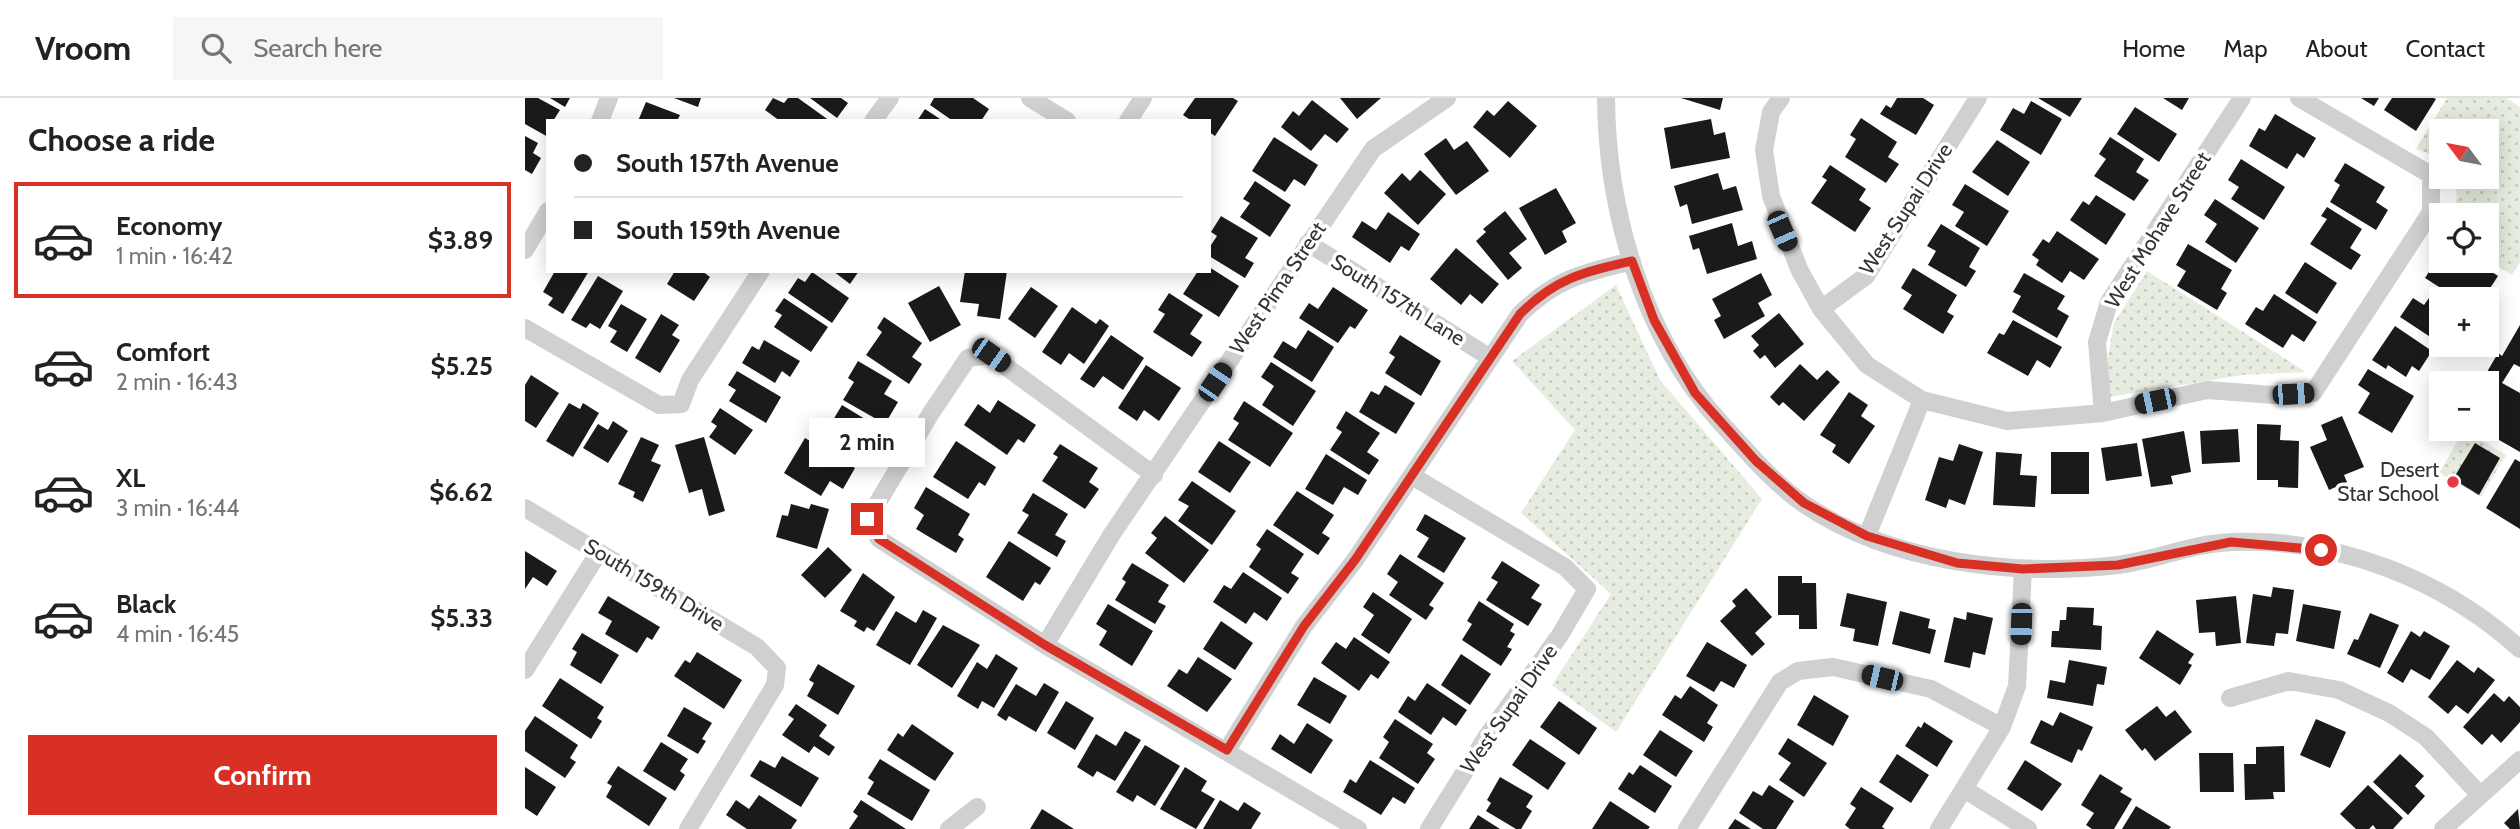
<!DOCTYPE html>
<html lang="en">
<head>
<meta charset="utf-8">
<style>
	:root { --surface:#fff; --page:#f6f6f6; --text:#222; --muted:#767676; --line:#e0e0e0; --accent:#d93025 }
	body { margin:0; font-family:Cabin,sans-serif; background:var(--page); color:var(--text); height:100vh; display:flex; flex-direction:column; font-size:26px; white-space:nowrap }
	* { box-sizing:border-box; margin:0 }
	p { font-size:23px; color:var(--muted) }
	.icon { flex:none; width:38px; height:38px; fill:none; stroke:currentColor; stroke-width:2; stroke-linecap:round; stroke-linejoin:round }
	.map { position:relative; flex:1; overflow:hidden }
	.sheet { display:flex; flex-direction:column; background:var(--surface); width:525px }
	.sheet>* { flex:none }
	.top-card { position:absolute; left:21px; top:21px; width:665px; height:154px; border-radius:0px; box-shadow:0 4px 18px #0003; display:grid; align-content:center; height:154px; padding:0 28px; background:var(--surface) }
	.needle { width:46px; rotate:302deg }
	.fabs { position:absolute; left:1904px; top:21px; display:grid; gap:14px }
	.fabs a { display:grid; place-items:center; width:70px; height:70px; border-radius:0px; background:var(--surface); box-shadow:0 4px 18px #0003; font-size:35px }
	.end { position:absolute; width:32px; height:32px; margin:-16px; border:9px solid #d93025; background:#fff; box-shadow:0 0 0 4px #fff }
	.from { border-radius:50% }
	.bubble { position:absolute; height:49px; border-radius:0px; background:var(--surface); box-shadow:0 4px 18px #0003; font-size:23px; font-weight:700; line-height:49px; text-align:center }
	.car { position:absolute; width:21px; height:42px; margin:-21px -10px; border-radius:9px; box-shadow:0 0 5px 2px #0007; background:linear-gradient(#222 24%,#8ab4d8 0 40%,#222 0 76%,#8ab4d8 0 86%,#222 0) }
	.top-card b { display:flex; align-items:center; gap:24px; height:66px; font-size:26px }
	.top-card b+b { border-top:2px solid var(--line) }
	.top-card i { width:18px; height:18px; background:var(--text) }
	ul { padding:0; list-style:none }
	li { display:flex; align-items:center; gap:21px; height:116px; margin:0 14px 10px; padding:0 14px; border:4px solid transparent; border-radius:0px }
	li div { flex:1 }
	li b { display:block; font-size:26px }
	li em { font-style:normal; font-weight:700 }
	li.active { border-color:var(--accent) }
	li>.icon { width:63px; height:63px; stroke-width:1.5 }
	h2 { padding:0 28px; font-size:32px; line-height:84px }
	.cta { display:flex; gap:14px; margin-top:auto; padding:14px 28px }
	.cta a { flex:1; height:80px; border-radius:0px; background:var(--accent); color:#fff; font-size:28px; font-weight:700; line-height:80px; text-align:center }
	header { display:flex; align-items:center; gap:42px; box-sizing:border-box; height:98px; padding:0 35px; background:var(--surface); border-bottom:2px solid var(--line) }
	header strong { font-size:33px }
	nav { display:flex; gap:38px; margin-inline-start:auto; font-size:24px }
	.search { width:490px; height:63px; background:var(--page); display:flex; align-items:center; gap:18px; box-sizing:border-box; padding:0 24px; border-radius:0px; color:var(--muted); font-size:26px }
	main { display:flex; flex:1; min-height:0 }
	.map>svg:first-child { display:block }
	.park { fill:url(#park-dots) }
	.building { fill:#1a1a1a }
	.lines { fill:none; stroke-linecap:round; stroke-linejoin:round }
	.minor { stroke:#d0d0d0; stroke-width:18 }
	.route { stroke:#d93025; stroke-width:9 }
	.poi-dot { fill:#e63946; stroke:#fff; stroke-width:2.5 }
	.labels { text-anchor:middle; stroke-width:7; stroke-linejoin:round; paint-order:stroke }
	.street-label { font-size:21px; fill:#333; stroke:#fff }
	.poi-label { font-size:21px; fill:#333; stroke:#fff; text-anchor:end }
</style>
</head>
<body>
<header>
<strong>Vroom</strong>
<div class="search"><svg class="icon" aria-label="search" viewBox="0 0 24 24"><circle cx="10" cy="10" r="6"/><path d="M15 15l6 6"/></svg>Search here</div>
<nav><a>Home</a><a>Map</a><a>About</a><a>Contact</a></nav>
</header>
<main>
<section class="sheet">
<h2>Choose a ride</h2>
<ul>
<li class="active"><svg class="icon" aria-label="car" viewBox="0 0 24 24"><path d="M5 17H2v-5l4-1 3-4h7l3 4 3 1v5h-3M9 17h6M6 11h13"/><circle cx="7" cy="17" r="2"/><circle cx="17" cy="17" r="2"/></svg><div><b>Economy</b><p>1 min · 16:42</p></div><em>$3.89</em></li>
<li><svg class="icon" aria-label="car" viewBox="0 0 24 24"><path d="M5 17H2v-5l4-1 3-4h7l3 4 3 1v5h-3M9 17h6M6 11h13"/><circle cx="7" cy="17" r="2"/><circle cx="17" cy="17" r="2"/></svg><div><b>Comfort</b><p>2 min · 16:43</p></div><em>$5.25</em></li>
<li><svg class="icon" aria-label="car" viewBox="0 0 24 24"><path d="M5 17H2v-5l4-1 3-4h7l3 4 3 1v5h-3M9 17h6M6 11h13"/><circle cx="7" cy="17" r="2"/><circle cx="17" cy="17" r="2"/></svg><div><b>XL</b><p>3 min · 16:44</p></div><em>$6.62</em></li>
<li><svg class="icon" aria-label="car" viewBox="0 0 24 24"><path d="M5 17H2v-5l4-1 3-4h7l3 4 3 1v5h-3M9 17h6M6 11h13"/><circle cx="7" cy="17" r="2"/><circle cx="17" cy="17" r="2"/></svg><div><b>Black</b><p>4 min · 16:45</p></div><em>$5.33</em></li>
</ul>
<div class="cta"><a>Confirm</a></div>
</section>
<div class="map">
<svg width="1995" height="731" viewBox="0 0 1995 731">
	<defs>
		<pattern id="park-dots" width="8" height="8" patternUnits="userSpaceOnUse" patternTransform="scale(1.75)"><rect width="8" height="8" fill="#e6ecdf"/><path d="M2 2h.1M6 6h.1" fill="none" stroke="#c6cbc0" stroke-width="1.8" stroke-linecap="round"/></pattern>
	</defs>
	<rect width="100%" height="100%" fill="#fff"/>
	<path class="park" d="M1922,0H1981L1995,9V164L1987,177L1962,161V117H1925L1932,100L1930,79H1962V33H1916V60L1891,51Z
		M1622,173L1781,274L1717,277L1584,299L1582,265L1589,225Z
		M1091,187L1135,282L1237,401L1091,634L1027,587L1086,496L996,415L1050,332L987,263Z
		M1939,332L1981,357L1956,399L1914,375Z"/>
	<path class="building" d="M0,0H13L35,12L28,23H23V39L0,26Z
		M25,0H45L40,9Z
		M149,0H176L173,9Z
		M248,0L259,5L263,0H273L305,23H255L240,12Z
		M285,0H316L323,5L312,20Z
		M409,0H448L464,11L456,23H428L405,7Z
		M670,0H708L713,3L690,38L684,34V23H667L658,17Z
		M815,0H856L832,21Z
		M1156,0H1198L1195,12Z
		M1372,0H1398L1409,7L1391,37L1355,16L1361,7L1366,10Z
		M1513,0H1557L1545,19Z
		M1638,0H1664L1657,12Z
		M1836,0H1854L1849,8Z
		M1867,0H1909L1911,1L1891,33L1859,12Z
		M787,2L824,31L812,45L800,36L786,53L756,29L768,13L774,18Z
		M983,3L1012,28L985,60L948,29L962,12L969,18Z
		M1506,3L1537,21L1516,57L1475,32L1488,10L1499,16Z
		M121,4L155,17L152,23H113Z
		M1610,9L1652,36L1634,64L1592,36Z
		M400,11L418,23H392Z
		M1750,16L1791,40L1779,60L1772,55L1762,71L1724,48L1734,30L1740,33Z
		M1336,20L1372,44L1363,59L1374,66L1361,85L1320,59L1331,41L1325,37Z
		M1186,21L1189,37L1200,34L1205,60L1146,71L1139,30Z
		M0,38L13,45L8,55L16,60L7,76L0,72Z
		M749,39L793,67L780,88L769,81L760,94L727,73Z
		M1585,39L1619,61L1611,74L1624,82L1609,103L1569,78L1581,61L1574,56Z
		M921,40L929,52L942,43L964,73L931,97L899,56Z
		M1472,42L1505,64L1483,98L1447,74Z
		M1716,61L1760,89L1739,122L1706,101L1714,89L1703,82Z
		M1820,65L1860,89L1851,104L1863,112L1851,132L1805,104L1815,87L1809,83Z
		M1305,67L1341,91L1334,102L1346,110L1330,134L1286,105L1302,82L1297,79Z
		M895,72L921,96L893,127L859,95L877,75L885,83Z
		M1193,75L1198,92L1211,88L1218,112L1167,126L1162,106L1155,109L1149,88Z
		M730,83L766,107L745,139L715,119L725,105L718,101Z
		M1440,86L1484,113L1462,148L1430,128L1439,114L1427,107Z
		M1031,90L1051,125L1037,133L1042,144L1020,157L994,110Z
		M1571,97L1601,116L1581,147L1545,122L1558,103L1564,107Z
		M1690,101L1734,130L1711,165L1680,144L1692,126L1679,117Z
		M1802,109L1837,131L1825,150L1836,157L1826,172L1785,146L1802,121L1796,118Z
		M980,113L1002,141L984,155L997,170L983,182L951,143L961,134L958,131Z
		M863,114L895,136L884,153L876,148L865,165L827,139L837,123L851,132Z
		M696,118L733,140L720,160L729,165L720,180L684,158V150L692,138L686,134Z
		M1207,125L1213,148L1227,143L1232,161L1182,176L1174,150L1168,152L1164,138Z
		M1416,126L1455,150L1444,169L1451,173L1441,189L1403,167L1411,153L1402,148Z
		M1532,133L1574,161L1559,182L1545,173L1537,185L1511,167L1514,162L1507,157L1518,141L1524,145Z
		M1663,146L1707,172L1696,191L1702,195L1692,212L1652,188L1661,173L1651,167Z
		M931,150L974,186L957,206L945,196L936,207L905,181Z
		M1914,158L1916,163L1925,166L1927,163H1950L1973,178L1962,195L1955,191L1948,201H1933L1900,180Z
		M1780,164L1812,185L1792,216L1760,195Z
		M684,169L714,188L694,219L658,196L673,173H684Z
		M1388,170L1432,197L1422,214L1429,218L1418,236L1378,211L1387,197L1376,190Z
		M30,173H64L38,216L23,207L28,200L18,194Z
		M150,173H177L185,179L169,203L142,186Z
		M308,173H334L325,186Z
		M440,173H482L475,221L452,218L454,206L435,204Z
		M287,174L324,200L307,225L263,195L273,180L280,184Z
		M1236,175L1247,197L1233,205L1240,218L1199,241L1189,222L1196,218L1187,201Z
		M1499,175L1540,198L1532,211L1544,218L1532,240L1487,214L1496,198L1488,194Z
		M73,178L98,193L75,231L65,225L61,230L46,222Z
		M414,188L436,227L405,244L383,205Z
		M506,189L533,208L510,240L483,221Z
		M808,189L843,212L830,231L825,228L813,245L774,220L784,205L793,211Z
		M1909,193L1922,201H1916V246L1875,219L1888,200L1899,207Z
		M644,195L678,217L665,236L677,244L667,259L628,234L640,216L633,212Z
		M1749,196L1792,224L1779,244L1767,236L1758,250L1720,226L1731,209L1738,213Z
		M259,200L303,229L286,254L249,229L257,217L250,213Z
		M96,206L122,221L102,254L85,244L92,233L83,228Z
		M547,209L571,226L575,221L584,228L559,266L544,255L536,267L517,254Z
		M1254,215L1279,246L1250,270L1240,257L1235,261L1228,253L1234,247L1226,238Z
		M136,216L154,227L147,237L155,242L135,275L110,260Z
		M359,219L397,245L387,259L397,266L384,286L341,257L357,234L352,230Z
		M1488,222L1537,249L1525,270L1512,262L1503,278L1462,255L1474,235L1479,237Z
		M1995,227V269L1989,266L1977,285L1995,295V354L1955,331H1962L1960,285L1966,276L1962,274L1973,255L1977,258Z
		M1870,228L1907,253L1894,273L1887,268L1881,279L1863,267L1861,271L1847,262Z
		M783,232L809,249L787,284L748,259L758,243L771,251Z
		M586,237L619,260L598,292L578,278L569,290L555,281Z
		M875,237L916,263L896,298L860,275L870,259L864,255Z
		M239,242L275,263L265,279L257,273L250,285L217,265L227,248L234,252Z
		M333,263L367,283L359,296L373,304L360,326L318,302L329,284L323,280Z
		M746,264L791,293L768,328L737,307L749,288L736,279Z
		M1275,266L1292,282L1302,272L1315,284L1279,323L1258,304L1254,308L1245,299Z
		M621,267L656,290L634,323L619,312L612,323L593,310Z
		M1843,271L1889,298L1867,335L1833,315L1845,295L1833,287Z
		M212,273L256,299L241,325L204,303L211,292L203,287Z
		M6,277L34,295L11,330L0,323V287Z
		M860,287L890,305L871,336L834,314L846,293L854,297Z
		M1324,294L1343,307L1336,318L1350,328L1324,366L1307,354L1311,347L1295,337Z
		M473,302L511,327L499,345L493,341L482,357L439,327L453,306L465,315Z
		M719,303L768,335L745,369L703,342L714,325L708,321Z
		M44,305L55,311L58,305L74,315L48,359L21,343Z
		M317,307L358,332L344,354L333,348L326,361L296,342Z
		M195,310L228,332L210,357L184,339L192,328L186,324Z
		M821,313L855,335L842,354L854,362L844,377L805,352L817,334L811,330Z
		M1817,318L1839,369L1819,377L1822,384L1804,392L1785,349L1802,342L1796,327Z
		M88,323L103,333L83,365L58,350L73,326L83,332Z
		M1732,326L1756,327L1755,342L1774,343L1773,390L1753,389V382H1732Z
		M1713,331L1715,364L1677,366L1675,333Z
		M1659,333L1666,374L1646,378L1648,386L1626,389L1617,341Z
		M116,339L134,347L126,363L136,367L118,404L108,399L110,394L93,386Z
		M179,339L200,413L184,418L177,391L164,395L150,347Z
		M280,340L330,370L318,391L305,383L296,398L259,375Z
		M431,343L471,369L460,388L454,384L443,401L408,379Z
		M694,343L726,364L705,395L673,374Z
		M1612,345L1617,378L1581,383L1576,350Z
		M1950,345L1975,360L1954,397L1928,381Z
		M535,346L573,370L564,384L574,391L560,411L517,383L533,359L528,356Z
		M1434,346L1458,354L1440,407L1424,401L1421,410L1400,402L1414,359L1428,363Z
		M1471,354L1497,356L1495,377L1512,378L1510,409L1468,407Z
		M1526,354H1564V396H1526Z
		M801,356L842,382L833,397L819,389L808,407L780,391Z
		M1990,361L1995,364V431L1961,410Z
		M667,383L711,413L687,447L653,423L664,408L653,402Z
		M401,389L445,416L433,437L439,441L431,455L391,431L399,417L389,410Z
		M772,393L809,417L797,435L805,440L793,457L748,427Z
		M508,395L543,416L530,437L541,443L532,459L492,435L504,417L497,413Z
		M266,406L284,411L286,406L304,411L292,451L251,439L257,417L263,418Z
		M900,416L941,440L919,475L892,459L904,440L891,432Z
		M640,418L684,452L659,485L620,455L632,440L626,435Z
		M742,431L779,456L766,475L774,480L763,496L724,469L736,451L731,447Z
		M484,443L526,470L515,487L510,484L498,503L461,479Z
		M303,449L327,472L300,500L276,477Z
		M0,453L32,473L22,488L8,479L0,491Z
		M875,456L919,485L904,507L909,510L901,522L864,497L873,484L862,476Z
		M977,463L1015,487L1006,500L1017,506L1003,528L961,502L973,484L966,480Z
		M607,465L644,487L633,504L641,508L630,526L590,502L601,484L597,481Z
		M718,474L757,500L742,523L729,514L721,526L688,504L699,487L706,491Z
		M338,475L370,499L349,533L342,529L339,534L329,528L332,523L315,513Z
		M1253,478H1277V485H1291L1292,531H1274V517H1253Z
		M1748,489L1769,492L1763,536L1751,535L1749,548L1721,545L1728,496L1746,499Z
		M1221,490L1247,519L1230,535L1240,546L1227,558L1195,523L1211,508L1207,503Z
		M848,494L887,521L864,556L836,537L849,517L838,509Z
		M1322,495L1362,504L1353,548L1328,543L1330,531L1315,528Z
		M83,498L135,529L127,542L122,539L112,555L80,536L87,523L73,515Z
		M1711,498L1716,545L1691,548L1690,534L1674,535L1671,502Z
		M954,503L989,526L985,533L990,536L982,549L987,551L976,568L937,542L947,526L942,523Z
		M583,506L628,533L607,568L574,547L582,533L571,526Z
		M1778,506L1816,513L1809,551L1771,543Z
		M1542,509L1569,510L1568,527L1577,528L1576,552L1526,549L1527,533H1534L1535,522H1541Z
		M398,512L412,520L385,567L351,547L371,513L391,525Z
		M1375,513L1405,521L1403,530L1411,532L1405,556L1367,546Z
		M1442,514L1468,520L1460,557L1448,554L1445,570L1419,564L1429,519L1441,522Z
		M1845,515L1874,527L1855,570L1822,556L1829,541L1833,542Z
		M696,523L728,545L710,572L678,551Z
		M418,527L455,547L427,590L392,567Z
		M1632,532L1669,556L1663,565L1667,567L1655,587L1614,560Z
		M1886,533L1895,539L1899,533L1925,548L1905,582L1886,571L1878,585L1862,575Z
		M57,535L94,557L76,586L45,567L52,554L47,551Z
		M829,539L865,564L853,581L846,576L834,593L796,565L811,544L821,551Z
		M1182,544L1222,567L1209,590L1196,583L1189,594L1161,578Z
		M172,554L217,582L199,611L149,578L160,562L165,565Z
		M471,556L493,570L469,610L457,603L453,611L432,598L452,564L462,571Z
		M936,556L966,576L945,607L916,587Z
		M673,559L707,581L682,614L642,588L654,571L662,576Z
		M1544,562L1582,569L1579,587L1572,586L1568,608L1522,600L1525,582L1540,585Z
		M1932,562L1949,575L1953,569L1970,582L1943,616L1931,607L1923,616L1903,599Z
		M293,566L330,588L313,617L282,598L289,585L284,582Z
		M789,579L822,598L805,626L772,607Z
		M35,580L79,609L72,620L77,623L66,641L17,608Z
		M519,585L534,594L511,634L484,618L481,623L472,617L491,586L511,598Z
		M902,585L942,612L931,628L918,619L906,637L873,614L883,598L890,603Z
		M1165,588L1193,607L1182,625L1188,629L1179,644L1137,617L1150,597L1156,601Z
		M1969,595L1979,604L1984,598L1995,609V624L1976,645L1967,636L1957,647L1938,629Z
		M1289,597L1324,618L1308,648L1272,627Z
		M541,603L569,620L550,652L522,635Z
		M1034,603L1072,630L1054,657L1015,629Z
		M271,606L302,627L294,638L310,649L304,658L289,648L284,655L257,637L269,621L263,617Z
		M1632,608L1641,619L1650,612L1667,634L1630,663L1620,650L1617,653L1600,632Z
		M159,609L187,625L177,641L181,643L173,656L142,638Z
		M1535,614L1568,629L1557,653L1553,651L1547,665L1505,645L1516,622L1528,628Z
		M10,618L53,647L45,660L51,664L40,680L0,653V633Z
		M870,621L908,646L902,655L910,661L893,686L854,660L864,644L858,639Z
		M1791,621L1821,634L1805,670L1775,657Z
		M1399,624L1428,643L1412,669L1380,648L1393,628L1396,630Z
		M782,625L808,642L786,676L746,651L755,636L769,646Z
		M387,626L429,655L410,683L362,652L373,635L378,639Z
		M1135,632L1168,653L1151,679L1118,657Z
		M600,633L616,642L590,683L572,673L568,679L552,669L571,636L591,648Z
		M1263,640L1302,665L1279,699L1254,682L1266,665L1253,656Z
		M1005,641L1041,665L1023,692L987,667Z
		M136,644L163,661L155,673L160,677L150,693L118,673Z
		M620,647L655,668L630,708L612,697L608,704L591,694Z
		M1759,648L1760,694H1748L1749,701L1720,702L1719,666H1731V649Z
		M1674,655H1708L1709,694H1675Z
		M1372,656L1404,677L1386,705L1354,684Z
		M1875,656L1899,678L1890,688L1900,698L1883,717L1848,684Z
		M257,658L294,680L276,709L225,678L235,662L250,670Z
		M355,661L405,692L387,723L342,696L349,684L343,680Z
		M845,662L890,690L880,706L868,699L856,717L818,694L825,681L831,685Z
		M1500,662L1537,686L1517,713L1482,691Z
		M1115,667L1147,688L1130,715L1093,691L1104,674L1108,677Z
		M93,668L142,700L124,728L81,699L87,688L82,685Z
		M0,669L31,689L12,718L0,710Z
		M660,669L682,683L676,693L690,701L671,731L635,711Z
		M1575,676L1598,690L1595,694L1607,701L1589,731H1567L1561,727L1569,715L1556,707Z
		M975,679L1008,698L1001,709L1007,713L996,731H991L961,713L966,705L962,702Z
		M1244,687L1269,703L1251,731H1238L1214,715L1228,693L1237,698Z
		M1843,687L1878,720L1868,731H1851L1848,727L1844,731H1831L1815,716Z
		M1336,689L1369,710L1357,729L1360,731H1325L1320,727L1331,710L1325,706Z
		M234,697L272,722L266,731H222L201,717L211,702L224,711Z
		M336,702L381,731H324L333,718L328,714Z
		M695,702L713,713L719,704L736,715L726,731H678Z
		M1085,703L1125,729L1123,731H1067Z
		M1611,708L1646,729L1644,731H1597Z
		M517,711L549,731H505Z
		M1993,711L1995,731H1985L1979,725Z
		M953,717L975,731H944Z
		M1210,721L1226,731H1203Z"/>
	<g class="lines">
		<path class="minor" d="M505,0L542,23
			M1081,0C1082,114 1118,238 1195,324C1221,352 1247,384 1279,406C1366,465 1490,479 1593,467C1631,462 1669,445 1708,444C1812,440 1918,481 1995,551
			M1256,0L1246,14L1239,52L1246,98L1274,171L1296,211L1342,267L1397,302L1482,323L1578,315L1682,292L1749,297L1788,295L1906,114V77L1774,0
			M75,23L84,0
			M348,23L365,0
			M603,23L618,0
			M783,145L964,259
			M0,152L23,113
			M1296,211L1341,178L1453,0
			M0,230L134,307L156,306L165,282L236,173
			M1578,315L1572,244L1584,204L1717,0
			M629,377L465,257L443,260L406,315L343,421L354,441L520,547L833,731
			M887,378L1040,469L1062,491L1035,537L962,638L904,731
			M0,410L232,549L252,570L250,587L163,731
			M1342,438L1397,302
			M520,547L587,436L848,51L922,0
			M0,572L74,454
			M1705,600L1764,583L1814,592L1864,615L1901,639L1955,697
			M702,652L779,528L830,462L995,216C1032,180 1058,175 1107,163
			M1439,691L1503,731
			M424,731L452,709
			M1162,731L1255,584L1273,573L1308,569L1406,591L1477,629
			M1414,731L1477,629L1492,588L1498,471
			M1918,731L1995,662"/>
	</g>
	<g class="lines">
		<path class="route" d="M342,421L354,441L520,547L702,652L779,528L830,462L995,216C1031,180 1059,174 1107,163L1129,222L1170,295L1231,363L1279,405L1342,438L1432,465L1498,471L1593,467L1706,444L1796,452"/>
	</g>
	<circle class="poi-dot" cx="1928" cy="384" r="7"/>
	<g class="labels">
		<g class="street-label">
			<text transform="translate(1381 111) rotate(-57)" y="7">West Supai Drive</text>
			<text transform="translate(1633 132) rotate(-58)" y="7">West Mohave Street</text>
			<text transform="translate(753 190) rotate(-56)" y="7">West Pima Street</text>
			<text transform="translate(873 202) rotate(32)" y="7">South 157th Lane</text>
			<text transform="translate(129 487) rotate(31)" y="7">South 159th Drive</text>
			<text transform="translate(984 611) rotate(-55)" y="7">West Supai Drive</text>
		</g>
		<g class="poi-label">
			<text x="1914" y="379">Desert<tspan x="1914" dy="24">Star School</tspan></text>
		</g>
	</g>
</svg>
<div class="fabs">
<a><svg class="needle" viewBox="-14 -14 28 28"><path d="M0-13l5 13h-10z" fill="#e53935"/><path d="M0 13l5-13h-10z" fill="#767676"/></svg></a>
<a><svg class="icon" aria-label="locate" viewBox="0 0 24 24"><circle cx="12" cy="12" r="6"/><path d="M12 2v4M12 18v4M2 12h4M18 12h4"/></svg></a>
<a>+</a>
<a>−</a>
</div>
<i class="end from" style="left:1796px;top:452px"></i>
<i class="end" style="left:342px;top:421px"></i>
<div class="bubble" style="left:284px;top:320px;width:116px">2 min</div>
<i class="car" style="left:1257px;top:133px;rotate:156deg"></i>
<i class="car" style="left:466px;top:257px;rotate:125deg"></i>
<i class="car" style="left:690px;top:284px;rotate:34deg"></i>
<i class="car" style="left:1768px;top:296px;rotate:87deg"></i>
<i class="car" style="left:1630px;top:303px;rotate:258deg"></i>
<i class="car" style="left:1496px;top:526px;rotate:182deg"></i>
<i class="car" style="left:1357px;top:580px;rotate:283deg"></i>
<div class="top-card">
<b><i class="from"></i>South 157th Avenue</b>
<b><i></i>South 159th Avenue</b>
</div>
</div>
</main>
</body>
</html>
